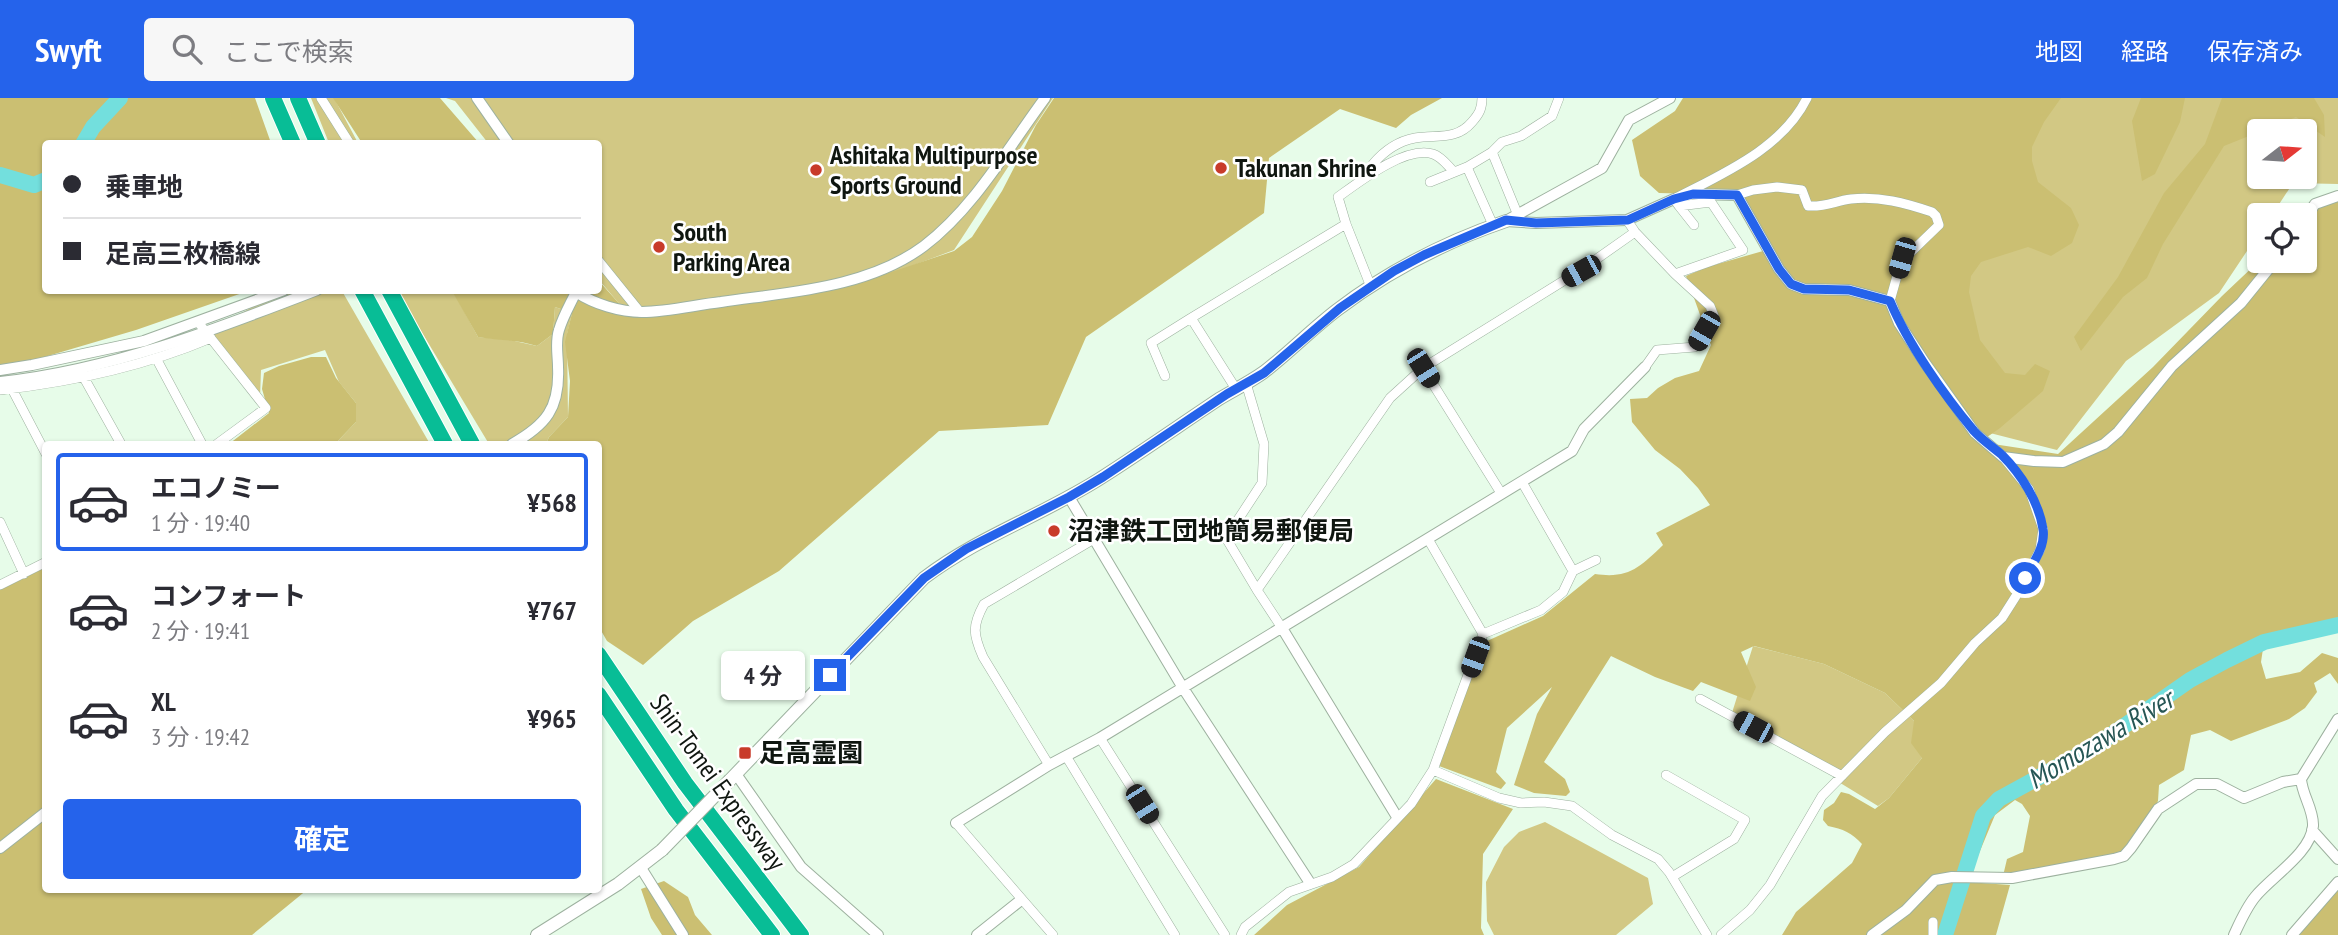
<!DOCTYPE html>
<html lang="ja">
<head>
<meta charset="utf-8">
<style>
	:root { --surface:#fff; --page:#f7f7f7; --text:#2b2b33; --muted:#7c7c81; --line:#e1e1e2; --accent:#2563eb }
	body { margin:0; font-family:"PT Sans Narrow","Noto Sans JP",sans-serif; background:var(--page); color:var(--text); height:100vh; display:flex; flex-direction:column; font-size:26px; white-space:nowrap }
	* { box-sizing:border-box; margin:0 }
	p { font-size:23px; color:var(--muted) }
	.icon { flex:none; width:38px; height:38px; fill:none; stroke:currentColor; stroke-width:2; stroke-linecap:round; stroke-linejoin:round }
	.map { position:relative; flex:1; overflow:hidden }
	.sheet { position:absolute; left:42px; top:343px; width:560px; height:452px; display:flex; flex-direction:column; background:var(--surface); border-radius:7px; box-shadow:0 2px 5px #0004 }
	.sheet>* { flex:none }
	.guide { position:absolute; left:42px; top:42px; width:560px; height:154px; border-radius:7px; box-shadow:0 2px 5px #0004; display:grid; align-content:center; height:154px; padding:0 21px; background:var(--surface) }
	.needle { width:46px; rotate:73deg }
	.fabs { position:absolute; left:2247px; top:21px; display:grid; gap:14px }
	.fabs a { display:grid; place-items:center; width:70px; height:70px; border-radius:7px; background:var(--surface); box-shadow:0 2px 5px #0004; font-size:35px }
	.end { position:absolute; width:32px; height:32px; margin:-16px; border:9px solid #2563eb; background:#fff; box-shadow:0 0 0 4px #fff }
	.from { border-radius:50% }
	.bubble { position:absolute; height:49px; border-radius:7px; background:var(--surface); box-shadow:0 2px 5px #0004; font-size:23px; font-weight:700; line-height:49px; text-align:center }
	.car { position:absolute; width:21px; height:42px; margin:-21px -10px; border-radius:9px; box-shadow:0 0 5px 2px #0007; background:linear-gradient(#222 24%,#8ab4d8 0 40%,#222 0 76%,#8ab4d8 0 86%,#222 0) }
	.guide b { display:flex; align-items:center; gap:24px; height:66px; font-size:26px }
	.guide b+b { border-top:2px solid var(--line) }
	.guide i { width:18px; height:18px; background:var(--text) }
	ul { padding:12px 0 0; list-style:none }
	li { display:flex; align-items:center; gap:21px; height:98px; margin:0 14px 10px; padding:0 7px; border:4px solid transparent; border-radius:7px }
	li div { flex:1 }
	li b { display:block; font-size:26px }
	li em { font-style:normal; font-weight:700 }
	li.current { border-color:var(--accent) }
	li>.icon { width:63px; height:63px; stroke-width:1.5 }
	.action { display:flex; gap:14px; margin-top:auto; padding:14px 21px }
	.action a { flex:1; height:80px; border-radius:7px; background:var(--accent); color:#fff; font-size:28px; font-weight:700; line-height:80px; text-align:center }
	header { display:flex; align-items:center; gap:42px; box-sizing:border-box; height:98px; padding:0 35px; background:var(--accent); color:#fff }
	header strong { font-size:33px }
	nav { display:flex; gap:38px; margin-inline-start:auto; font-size:24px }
	.search { width:490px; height:63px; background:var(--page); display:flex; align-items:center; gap:18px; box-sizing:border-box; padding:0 24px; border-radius:7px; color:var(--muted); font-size:26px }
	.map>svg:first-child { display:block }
	.green { fill:#d2c884; fill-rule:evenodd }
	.forest { fill:#cbbf72 }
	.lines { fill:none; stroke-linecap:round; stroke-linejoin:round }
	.river { stroke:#73dfdd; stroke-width:16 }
	.minor-casing { stroke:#9db19f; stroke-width:10 }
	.tertiary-casing { stroke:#9db19f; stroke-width:12 }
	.secondary-casing { stroke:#9db19f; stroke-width:14 }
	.motorway-casing { stroke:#fff; stroke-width:18 }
	.minor { stroke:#fff; stroke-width:9 }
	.tertiary { stroke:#fff; stroke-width:10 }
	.secondary { stroke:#fff; stroke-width:12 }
	.motorway { stroke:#08bd96; stroke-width:16 }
	.secondary-bridge-casing { stroke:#9db19f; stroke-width:14; stroke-linecap:butt }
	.secondary-bridge { stroke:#fff; stroke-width:12 }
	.route { stroke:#2563eb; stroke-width:9 }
	.poi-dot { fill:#c83b2a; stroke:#fff; stroke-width:2.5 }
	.labels { text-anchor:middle; stroke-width:5; stroke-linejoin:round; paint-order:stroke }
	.poi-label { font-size:26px; font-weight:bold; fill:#0f1610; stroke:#fff; text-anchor:start }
	.street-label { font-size:26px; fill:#0f1610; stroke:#fff }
	.water-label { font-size:28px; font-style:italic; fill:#265655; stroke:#fff }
</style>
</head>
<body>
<header>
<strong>Swyft</strong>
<div class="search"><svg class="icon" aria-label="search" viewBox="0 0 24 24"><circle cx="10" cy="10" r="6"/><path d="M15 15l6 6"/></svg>ここで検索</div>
<nav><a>地図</a><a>経路</a><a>保存済み</a></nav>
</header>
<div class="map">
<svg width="2338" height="837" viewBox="0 0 2338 837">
	<rect width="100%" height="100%" fill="#e7fce9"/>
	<path class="green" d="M311,0H334L358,45H329Z
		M446,0H1053L954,152L795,212L673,214L622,209L599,182L598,46L488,45L455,3Z
		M2028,0H2338V86L2293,85L2272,117H2259V135L2219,195L2126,263L2057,352L1990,335L1926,178ZM2259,33H2305V79H2259Z
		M274,193H342L430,346H335L356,324V305L339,284L325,252L261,272L260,301L207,234L276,196Z
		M397,193H453L478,239L510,242L537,248L553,236L555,209L572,215L567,237L568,319L549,339L546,346H489Z
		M1753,548L1824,566L1885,595L1914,623L1922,660L1889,700L1878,708L1837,683L1842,675L1731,618Z
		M1545,724L1648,780L1653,806L1616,837H1494L1487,823L1486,784L1504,749L1519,734Z"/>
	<path class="forest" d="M0,0H255L271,45L46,46V192L248,193L136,232L24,265L0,268Z
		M333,0H440L479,45H362Z
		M1054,0H1442L1411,17L1396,30L1340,11L1269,60L1264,115L1086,239L1048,327L939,333L779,473L693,523L643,567L607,543L599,529L598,346H546L549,339L568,319L570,283L565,244L572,215L555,209L553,236L537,248C516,241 499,243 478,239L452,193L598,192L599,183L624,211L640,214L772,196L850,188L954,153L972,139L1002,93L1036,27Z
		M1683,0H2061L2044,24L2032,49V63L2038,84L2071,110L2079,127L2072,145L2051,158L2028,149L1981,164L1971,178L1969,194L1980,242L2005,275L2025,277L2035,266L2050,273L2043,293L2000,330L1980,344L2058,356L2153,269L2222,198L2259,163H2305V121L2326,101L2338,100V524L2264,544L2261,564L2266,581L2300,574L2322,555L2338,560V586L2330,575L2314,585L2317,594L2305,610L2289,621L2231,643L2210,632L2191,637L2184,672L2159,687L2158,703L2135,741L2121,756L2003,778L2007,761L2023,754L2030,718L2022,706L2015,702L1995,717L1967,784L2010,787L1996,837H1782L1796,814L1852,765L1862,746C1852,735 1843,731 1828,728L1823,722L1824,712L1834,705L1841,694L1849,696L1875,711L1889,700L1922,660L1911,645L1914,623L1885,595L1824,566L1754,548L1741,554L1756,589L1750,603L1701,584L1693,593L1655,579L1611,558L1544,664L1565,681L1570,694L1566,698L1534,695L1514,687L1537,616L1552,589L1507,630L1496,674L1506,685L1501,691L1439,668L1472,573L1487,543L1543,518L1595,476C1629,481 1640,469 1663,447L1656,435L1710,407L1698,390L1680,371L1655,352L1632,324L1630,301L1647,300L1658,290L1675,280L1699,273L1711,247L1686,178L1707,169L1763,153L1732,97L1659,95L1640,78L1632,42L1675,13Z
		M2141,0H2185L2180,24L2155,76L2142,83L2132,23Z
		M2222,0H2314L2324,17L2325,39L2296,19L2224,48L2163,146L2147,180L2123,199L2081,253L2074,239L2118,179L2164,95L2205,46Z
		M311,259H326L336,280L356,305V324L335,346H229L269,315L262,291L264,275L279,268Z
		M45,465L46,791H308L252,837H0V487Z
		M1436,681L1513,711L1483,756L1481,830L1484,837H1254L1287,807L1359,769Z
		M664,783L688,799L695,817L712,837H662L651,820L641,791Z
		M2338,792V837H2297L2333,796Z"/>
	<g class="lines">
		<path class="river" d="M83,46L93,29L120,0
			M0,77L34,87L46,82
			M1945,837L1983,718L1999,701L2094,649L2190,582L2227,562L2264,544L2338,527"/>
		<g class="minor-casing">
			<path id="minor" d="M321,0L350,46
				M1492,54L1517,115
				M1467,69L1493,127
				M1375,72L1373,66C1384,53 1399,43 1415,40C1436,36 1456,43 1472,24C1479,16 1482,11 1482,0
				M1430,84L1467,69L1492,54L1502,44L1521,38L1552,18L1559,0
				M1737,97L1753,92L1777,89L1802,92L1808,108C1828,109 1834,103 1851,101C1880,98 1905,105 1932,114L1936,118L1939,127L1910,155L1902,160L1890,203
				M1679,108L1694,127
				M1627,122L1635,134L1675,176L1743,152L1711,104L1679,108L1674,101C1722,76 1782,51 1807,0
				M598,162L640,214
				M1371,189L1346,126L1338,99C1359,84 1406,47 1433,56C1442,59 1447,67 1454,74
				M198,224L266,310L217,346
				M156,260L202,346
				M1645,269L1657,252L1695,249L1714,218L1710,208L1675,176
				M1423,270L1581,172L1635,134
				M83,278L121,346
				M1165,278L1151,245L1191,220
				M1246,285L1264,346L1262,385L1226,440L1257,492
				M12,291L46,356
				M1236,291L1191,220L1346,126
				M0,292C71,284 145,268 211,240
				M0,424L24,476
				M1573,473L1596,462
				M0,487L46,464
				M1282,530L1257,492L1390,300L1423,270L1501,395
				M1483,536L1541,512L1563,494L1573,473L1522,384
				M1700,601L1842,678
				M1100,640L1225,837
				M1066,658L1175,837
				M1049,667L983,559C973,536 972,528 984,506L1094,441
				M1433,672L1499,700L1521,705L1544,704L1572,708L1612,737L1658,761L1669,774L1707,837
				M1666,677L1745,722L1734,741L1672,779
				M956,725L1053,837
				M1933,824V837
				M1241,837L1245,829L1289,794L1332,779L1354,766L1411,706L1433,672L1483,536L1428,441
				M1721,837L1750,812L1770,787L1822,698L1885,634L1941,585L1975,545L2002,520L2016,498L2040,452L2043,431L2029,391L2003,359"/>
		</g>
		<g class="tertiary-casing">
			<path id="tertiary" d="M477,0L509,46
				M2305,121L2315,106L2338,98
				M1506,123L1536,125L1627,122L1674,101L1693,96L1737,97L1779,171L1791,186L1804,191L1849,192L1890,203L1899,225L1925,265L1975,335L2003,359L2034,363L2063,364L2104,346L2118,334L2172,268L2241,205L2275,163
				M1506,123L1602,70L1629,22L1670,0
				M576,194C594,206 620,214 642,214C668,214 695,207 721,204C789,194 868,190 924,148C974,110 1008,50 1045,0
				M0,272L32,267L144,243L284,192
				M0,284C111,272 214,232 317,192
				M512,346C546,327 560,310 558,269C558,257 555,244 559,232C563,218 571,205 577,192
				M1069,399L1183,590L1310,785
				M1282,530L1397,719
				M736,676L801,769L878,837
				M956,725L1049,667L1100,640L1572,353L1584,331L1645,269
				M2312,732L2338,761
				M0,750L46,714
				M641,770L683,837
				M977,837L1021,802
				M1872,837L1906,812L1935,782L1952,779L2012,780L2114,761L2124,758L2131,750L2158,711L2196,686H2217L2244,700L2283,684L2301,681
				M2234,837C2240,824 2246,810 2255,799C2271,779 2311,755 2313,728C2314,712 2302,697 2301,681L2338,621
				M2292,837L2338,784"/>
		</g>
		<g class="secondary-casing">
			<path id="secondary" d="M730,682L924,480C979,438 1046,416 1104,378C1143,353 1180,327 1219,301C1234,292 1250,284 1264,274C1290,254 1312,231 1337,212C1388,173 1445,144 1506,123
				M537,837L618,786L662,752"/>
		</g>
		<g class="motorway-casing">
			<path id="motorway" d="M273,0L293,46
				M298,0L318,46
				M362,192L445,346
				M389,192L472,346
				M598,556L685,685L801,837
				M598,596L676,712L772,837"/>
		</g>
		<use href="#minor" class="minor"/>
		<use href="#tertiary" class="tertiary"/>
		<use href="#secondary" class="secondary"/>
		<use href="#motorway" class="motorway"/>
		<g class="secondary-bridge-casing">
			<path id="secondary-bridge" d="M662,752L730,682"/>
		</g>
		<use href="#secondary-bridge" class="secondary-bridge"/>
	</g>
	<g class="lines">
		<path class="route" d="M830,577L924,480L966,451L1069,399L1103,379L1227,296L1264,275L1340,210L1394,173L1424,157L1506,122L1536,125L1628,122L1674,101L1693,96L1737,97L1779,171L1791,186L1804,191L1849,192L1890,203C1908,246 1944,297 1974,333C1982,342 1993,349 2002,357C2021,376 2039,404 2043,431C2046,448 2033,465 2025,480"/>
	</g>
	<g class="poi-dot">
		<circle cx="1221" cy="70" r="7"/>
		<circle cx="816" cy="72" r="7"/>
		<circle cx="659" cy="149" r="7"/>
		<circle cx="1054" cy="433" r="7"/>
		<rect x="738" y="648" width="14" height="14" rx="3.5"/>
	</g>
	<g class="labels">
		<g class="poi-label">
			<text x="830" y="66">Ashitaka Multipurpose<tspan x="830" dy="30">Sports Ground</tspan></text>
			<text x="1235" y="79">Takunan Shrine</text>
			<text x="673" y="143">South<tspan x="673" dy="30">Parking Area</tspan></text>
			<text x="1068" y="442">沼津鉄工団地簡易郵便局</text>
			<text x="759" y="664">足高霊園</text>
		</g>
		<g class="street-label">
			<text transform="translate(718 684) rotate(54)" y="9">Shin-Tomei Expressway</text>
		</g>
		<g class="water-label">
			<text transform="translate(2100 641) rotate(-31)" y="10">Momozawa River</text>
		</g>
	</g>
</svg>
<div class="fabs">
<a><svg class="needle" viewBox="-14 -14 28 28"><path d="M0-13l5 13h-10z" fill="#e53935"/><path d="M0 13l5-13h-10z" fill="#7c7c81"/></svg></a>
<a><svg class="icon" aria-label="locate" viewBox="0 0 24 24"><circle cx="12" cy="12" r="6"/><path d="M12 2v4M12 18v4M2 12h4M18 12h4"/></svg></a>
</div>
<i class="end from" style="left:2025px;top:480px"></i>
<i class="end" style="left:830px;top:577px"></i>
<div class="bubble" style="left:721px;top:553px;width:84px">4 分</div>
<i class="car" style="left:1902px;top:160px;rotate:196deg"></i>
<i class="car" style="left:1581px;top:173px;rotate:241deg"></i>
<i class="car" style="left:1704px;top:233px;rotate:210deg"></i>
<i class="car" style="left:1423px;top:270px;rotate:148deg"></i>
<i class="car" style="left:1475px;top:559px;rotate:200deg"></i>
<i class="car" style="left:1753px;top:629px;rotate:298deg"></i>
<i class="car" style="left:1142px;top:706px;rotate:148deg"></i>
<div class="guide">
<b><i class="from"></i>乗車地</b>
<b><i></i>足高三枚橋線</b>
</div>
<section class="sheet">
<ul>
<li class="current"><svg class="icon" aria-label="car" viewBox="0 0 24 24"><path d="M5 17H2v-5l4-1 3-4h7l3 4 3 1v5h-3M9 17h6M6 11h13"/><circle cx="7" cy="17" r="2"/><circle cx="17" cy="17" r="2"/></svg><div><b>エコノミー</b><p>1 分 · 19:40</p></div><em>¥568</em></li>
<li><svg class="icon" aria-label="car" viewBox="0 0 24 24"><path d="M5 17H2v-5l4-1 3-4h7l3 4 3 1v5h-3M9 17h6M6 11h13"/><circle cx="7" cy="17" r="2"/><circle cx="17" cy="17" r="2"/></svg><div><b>コンフォート</b><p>2 分 · 19:41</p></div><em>¥767</em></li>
<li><svg class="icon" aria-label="car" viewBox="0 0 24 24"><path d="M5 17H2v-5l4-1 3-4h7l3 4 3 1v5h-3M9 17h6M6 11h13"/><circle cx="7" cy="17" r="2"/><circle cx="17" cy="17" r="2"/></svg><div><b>XL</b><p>3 分 · 19:42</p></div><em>¥965</em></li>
</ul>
<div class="action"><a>確定</a></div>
</section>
</div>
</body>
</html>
